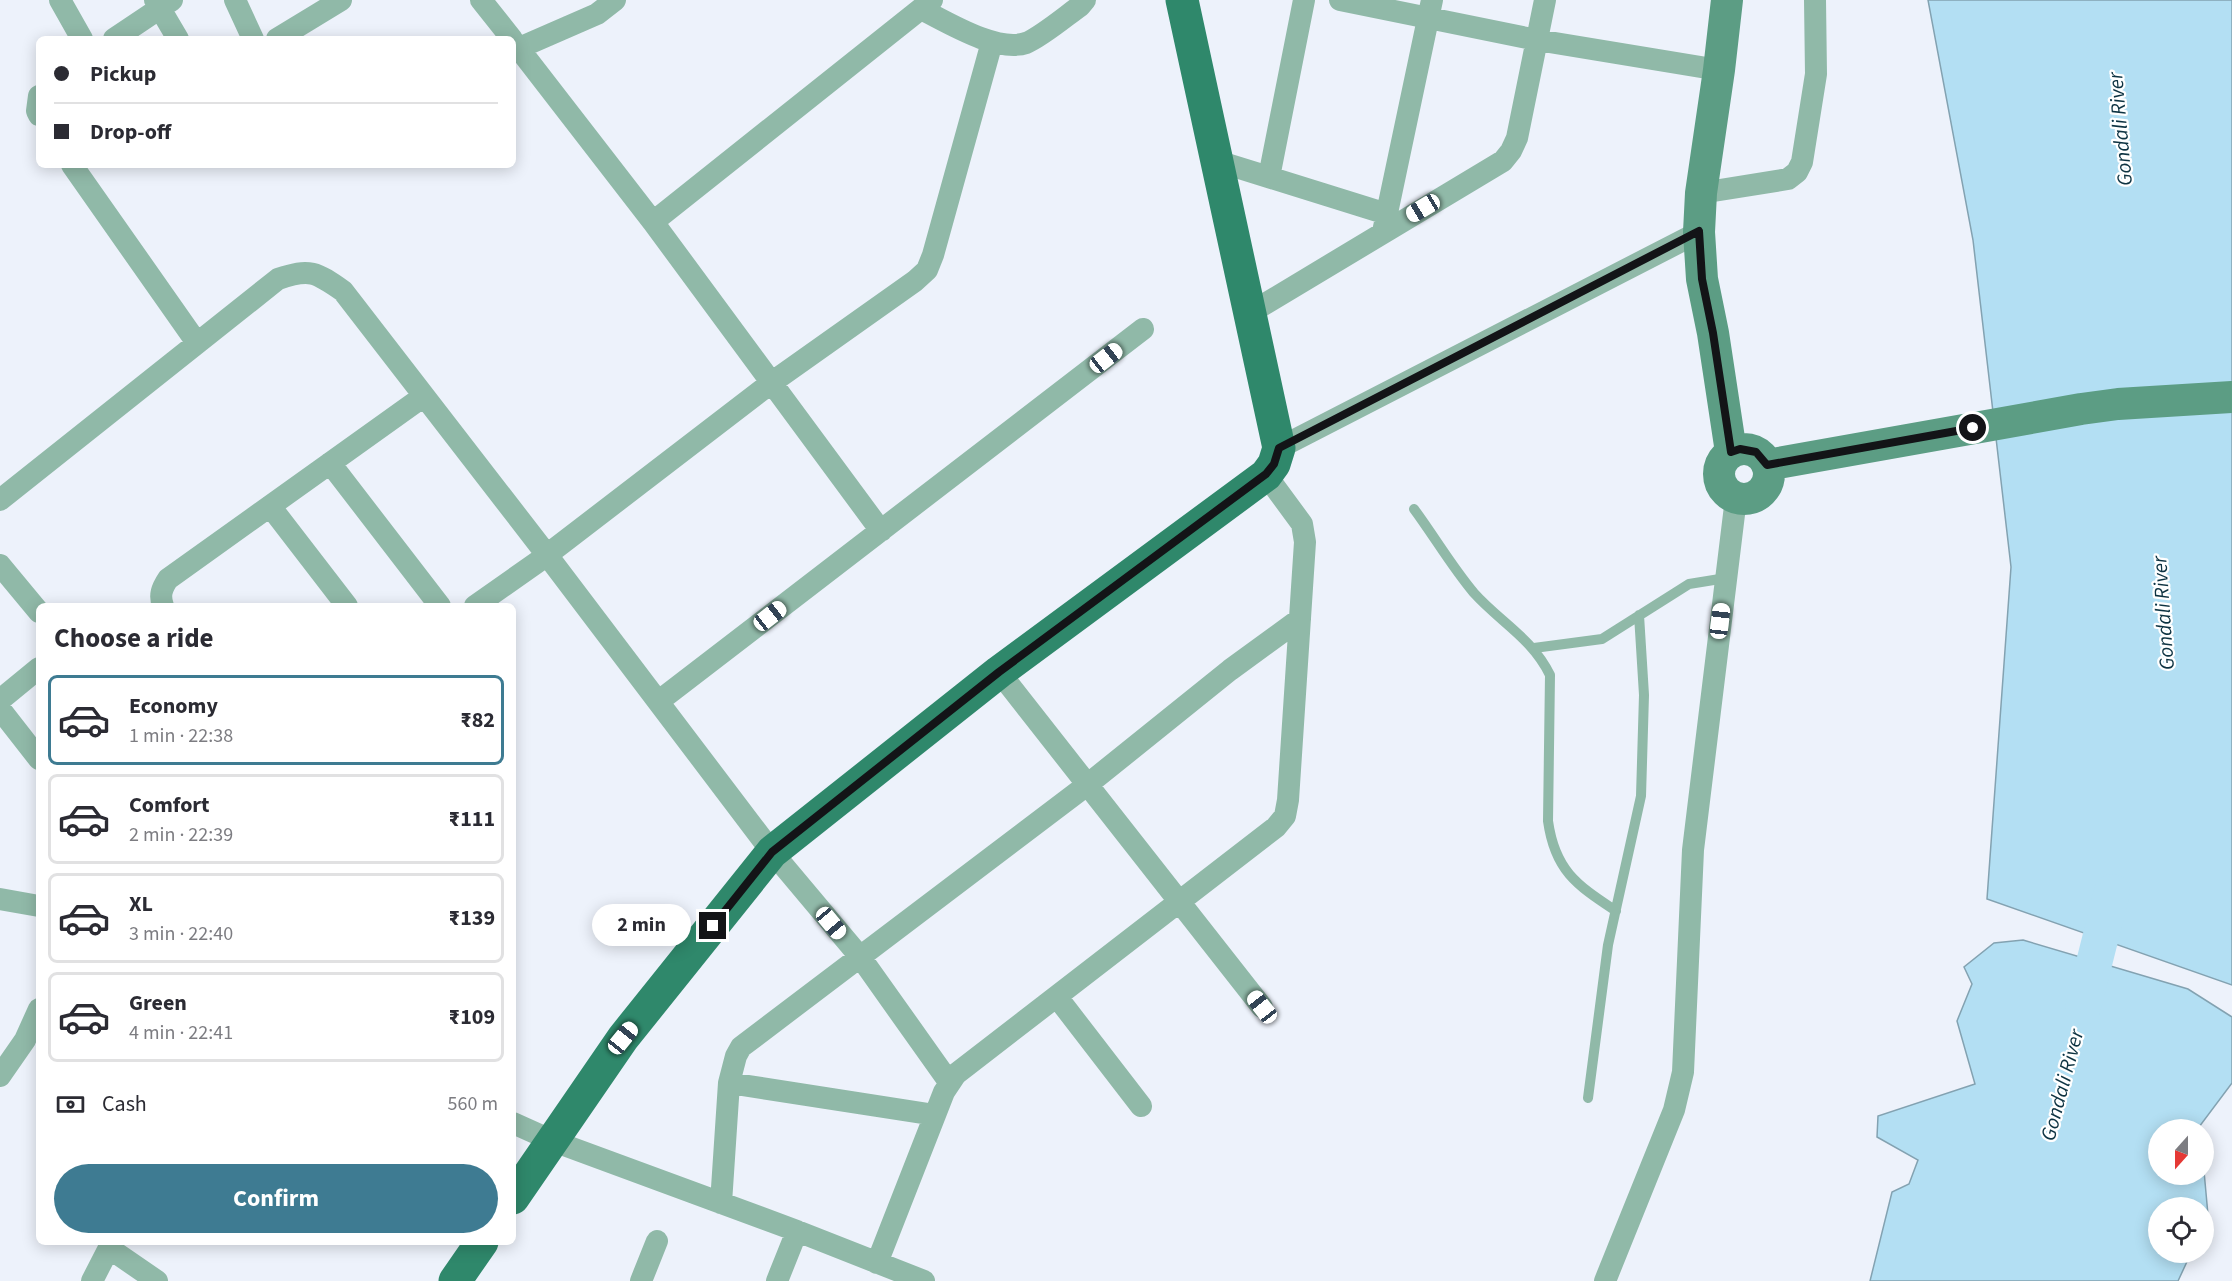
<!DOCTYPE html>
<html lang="en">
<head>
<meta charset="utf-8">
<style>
	:root { --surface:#fff; --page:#f7f7f7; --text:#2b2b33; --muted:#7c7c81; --line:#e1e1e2; --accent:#3e7b92 }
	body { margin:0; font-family:"Source Sans 3",sans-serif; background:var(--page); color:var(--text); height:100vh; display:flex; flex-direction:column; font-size:22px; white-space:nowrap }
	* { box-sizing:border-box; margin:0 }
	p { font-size:20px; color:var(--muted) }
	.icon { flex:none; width:33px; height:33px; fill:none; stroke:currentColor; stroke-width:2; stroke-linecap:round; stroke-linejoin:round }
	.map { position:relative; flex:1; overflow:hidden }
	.details { position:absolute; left:36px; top:603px; width:480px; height:642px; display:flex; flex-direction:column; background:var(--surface); border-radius:9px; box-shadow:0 3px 15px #0003 }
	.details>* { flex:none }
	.guide { position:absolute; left:36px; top:36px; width:480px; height:132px; border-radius:9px; box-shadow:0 3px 15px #0003; display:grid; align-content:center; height:132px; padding:0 18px; background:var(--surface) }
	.needle { width:39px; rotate:201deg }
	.controls { position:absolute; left:2148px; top:1119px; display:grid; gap:12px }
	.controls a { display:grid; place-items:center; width:66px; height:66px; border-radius:50%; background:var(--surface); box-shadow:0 3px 15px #0003; font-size:30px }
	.end { position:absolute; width:27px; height:27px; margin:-14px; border:8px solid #131417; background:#fff; box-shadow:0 0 0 3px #fff }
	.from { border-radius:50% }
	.bubble { position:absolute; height:42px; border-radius:21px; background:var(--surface); box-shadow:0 3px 15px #0003; font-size:20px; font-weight:700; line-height:42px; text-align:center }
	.car { position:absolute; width:18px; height:36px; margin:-18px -9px; border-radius:8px; box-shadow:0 0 4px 2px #0007; background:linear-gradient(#fff 24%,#345 0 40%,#fff 0 76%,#345 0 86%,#fff 0) }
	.guide b { display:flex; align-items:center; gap:21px; height:57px; font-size:22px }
	.guide b+b { border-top:2px solid var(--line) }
	.guide i { width:15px; height:15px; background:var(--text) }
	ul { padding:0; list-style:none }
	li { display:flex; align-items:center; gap:18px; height:90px; margin:0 12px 9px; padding:0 6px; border:3px solid var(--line); border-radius:9px }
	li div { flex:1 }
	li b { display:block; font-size:22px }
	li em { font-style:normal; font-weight:700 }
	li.current { border-color:var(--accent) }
	li>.icon { width:54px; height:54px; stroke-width:1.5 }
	h2 { padding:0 18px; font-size:27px; line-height:72px }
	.pay { display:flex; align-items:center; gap:15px; height:66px; padding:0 18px; font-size:22px }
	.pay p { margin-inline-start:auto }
	.action { display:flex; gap:12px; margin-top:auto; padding:12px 18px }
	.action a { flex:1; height:69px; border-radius:36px; background:var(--accent); color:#fff; font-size:24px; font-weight:700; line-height:69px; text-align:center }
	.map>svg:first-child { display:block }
	.water { fill:#b3dff3; stroke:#83a2b1; stroke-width:1.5 }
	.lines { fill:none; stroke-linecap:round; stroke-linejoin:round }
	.river { stroke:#b3dff3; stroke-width:36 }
	.lane { stroke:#90b9a8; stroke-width:10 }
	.street { stroke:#90b9a8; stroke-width:22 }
	.secondary { stroke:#5c9d84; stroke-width:32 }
	.primary { stroke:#2f886b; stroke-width:33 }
	.route { stroke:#131417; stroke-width:8 }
	.labels { text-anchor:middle; stroke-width:4.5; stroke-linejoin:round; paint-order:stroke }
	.water-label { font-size:21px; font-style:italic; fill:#0d3342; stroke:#fff }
</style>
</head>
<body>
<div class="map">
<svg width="2232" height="1281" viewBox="0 0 2232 1281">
	<rect width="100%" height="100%" fill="#edf2fb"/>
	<path class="water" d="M1928,0H2232V985L1987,899L2011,567L1973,240Z
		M2023,940L2188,989L2232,1017V1083L2199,1127V1129L2158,1130V1174H2204V1171L2208,1215L2204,1224V1208H2158V1252L2191,1253L2178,1281H1870L1892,1192L1909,1184L1918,1160L1877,1137L1878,1116L1975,1084L1957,1021L1972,984L1964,967L1994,943Z"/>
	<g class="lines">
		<path class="river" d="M2083,1007L2112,892"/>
		<path class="lane" d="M1414,509C1434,536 1452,567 1474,593C1500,622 1532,638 1550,675L1548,821C1555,871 1577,885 1616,911
			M1534,648L1602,639L1689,584L1726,578
			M1588,1098L1608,945L1641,796L1644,695L1639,615"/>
		<path class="street" d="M60,0L82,39
			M155,0L178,39
			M235,0L253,39
			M481,0L512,39
			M1340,0L1537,40L1719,70
			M921,9C947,22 997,53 1026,43C1041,37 1066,16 1080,6L1085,0
			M114,39L172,0
			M277,39L341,0
			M513,41L653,222L881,531
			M519,48L597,14L615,0
			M39,96L37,111L39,115
			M1217,161L1387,214
			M72,165L197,343
			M1269,177L1304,0
			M1701,193L1788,179L1797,172L1802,162L1816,74L1815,0
			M653,222L932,0
			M1383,232L1432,0
			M1250,313L1503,161L1511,151L1517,138L1545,0
			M1279,448L1699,232
			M330,463L440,606
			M0,500L278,279C310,268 316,272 343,291L547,555L772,852L861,958L949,1082
			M270,506L347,606
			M0,565L39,612
			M163,606C159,595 162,588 168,579L424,396
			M475,606L539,561L771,383L915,281L927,270L933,255L992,42
			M999,672L1262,1007
			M0,700L39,668
			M659,701L1143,329
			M0,709L39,759
			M0,899L39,906
			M1057,997L1141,1106
			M0,1076L25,1040L39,1009
			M729,1083L935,1115
			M513,1123L553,1141L797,1231L924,1281
			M721,1203L729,1083L736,1056L741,1047L1087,785L1230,670L1300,619
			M109,1248L157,1281
			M877,1263L944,1092L956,1074L1276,827L1285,816L1288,800L1305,542L1302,524L1266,475
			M92,1281L112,1242
			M641,1281L657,1241
			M777,1281L797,1231
			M1605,1281L1674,1110L1683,1072L1693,850L1736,498"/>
		<path class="secondary" d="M1727,0L1719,70L1701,193L1699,232L1702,279L1713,333L1731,452
			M1719 474a25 25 0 1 1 50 0a25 25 0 1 1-50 0Z
			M1767,465L2081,409L2118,404L2232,397"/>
		<path class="primary" d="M513,1198L623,1038L772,852L999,672L1266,475L1274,464L1279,448L1182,0
			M455,1281L482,1242"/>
	</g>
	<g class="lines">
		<path class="route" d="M713,926L772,852L999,672L1266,474L1274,464L1279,448L1699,231L1702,279L1713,333L1731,452L1740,449L1756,452L1767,465L1973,428"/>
	</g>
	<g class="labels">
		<g class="water-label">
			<text transform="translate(2120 129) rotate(-95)" y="7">Gondali River</text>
			<text transform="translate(2163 613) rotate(-94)" y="7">Gondali River</text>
			<text transform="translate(2062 1085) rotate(-75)" y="7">Gondali River</text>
		</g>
	</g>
</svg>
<div class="controls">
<a><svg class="needle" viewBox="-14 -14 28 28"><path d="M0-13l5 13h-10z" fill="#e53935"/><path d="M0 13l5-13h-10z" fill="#7c7c81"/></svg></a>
<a><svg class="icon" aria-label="locate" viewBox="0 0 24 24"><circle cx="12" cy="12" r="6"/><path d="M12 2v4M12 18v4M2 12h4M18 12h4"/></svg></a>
</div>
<i class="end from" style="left:1973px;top:428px"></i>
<i class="end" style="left:713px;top:926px"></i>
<div class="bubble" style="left:592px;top:904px;width:99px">2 min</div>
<i class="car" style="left:1423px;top:208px;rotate:239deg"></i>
<i class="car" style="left:1106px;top:358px;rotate:52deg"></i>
<i class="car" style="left:770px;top:616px;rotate:52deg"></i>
<i class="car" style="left:1720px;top:621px;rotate:7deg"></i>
<i class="car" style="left:831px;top:923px;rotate:140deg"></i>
<i class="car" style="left:1262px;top:1007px;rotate:322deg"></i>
<i class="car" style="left:623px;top:1038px;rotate:39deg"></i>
<div class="guide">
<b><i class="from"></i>Pickup</b>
<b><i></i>Drop-off</b>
</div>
<section class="details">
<h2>Choose a ride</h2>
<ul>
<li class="current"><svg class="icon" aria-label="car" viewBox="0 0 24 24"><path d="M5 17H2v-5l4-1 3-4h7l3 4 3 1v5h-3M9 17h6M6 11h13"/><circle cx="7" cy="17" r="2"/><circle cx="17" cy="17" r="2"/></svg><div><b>Economy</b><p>1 min · 22:38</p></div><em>₹82</em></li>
<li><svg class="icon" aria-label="car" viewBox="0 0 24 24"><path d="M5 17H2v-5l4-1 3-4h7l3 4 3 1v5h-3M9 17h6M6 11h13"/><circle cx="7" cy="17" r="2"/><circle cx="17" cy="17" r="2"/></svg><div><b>Comfort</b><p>2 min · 22:39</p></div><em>₹111</em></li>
<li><svg class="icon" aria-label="car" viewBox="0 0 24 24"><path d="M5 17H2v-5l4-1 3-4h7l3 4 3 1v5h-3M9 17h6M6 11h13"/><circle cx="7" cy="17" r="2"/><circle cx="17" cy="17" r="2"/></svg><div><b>XL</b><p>3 min · 22:40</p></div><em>₹139</em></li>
<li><svg class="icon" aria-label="car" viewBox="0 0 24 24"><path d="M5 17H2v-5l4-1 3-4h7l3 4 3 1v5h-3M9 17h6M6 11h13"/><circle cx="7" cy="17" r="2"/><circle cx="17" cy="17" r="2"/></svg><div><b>Green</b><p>4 min · 22:41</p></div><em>₹109</em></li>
</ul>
<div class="pay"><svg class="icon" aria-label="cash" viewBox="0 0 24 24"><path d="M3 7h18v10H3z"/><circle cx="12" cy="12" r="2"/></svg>Cash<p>560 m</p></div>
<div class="action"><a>Confirm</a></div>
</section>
</div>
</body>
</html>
